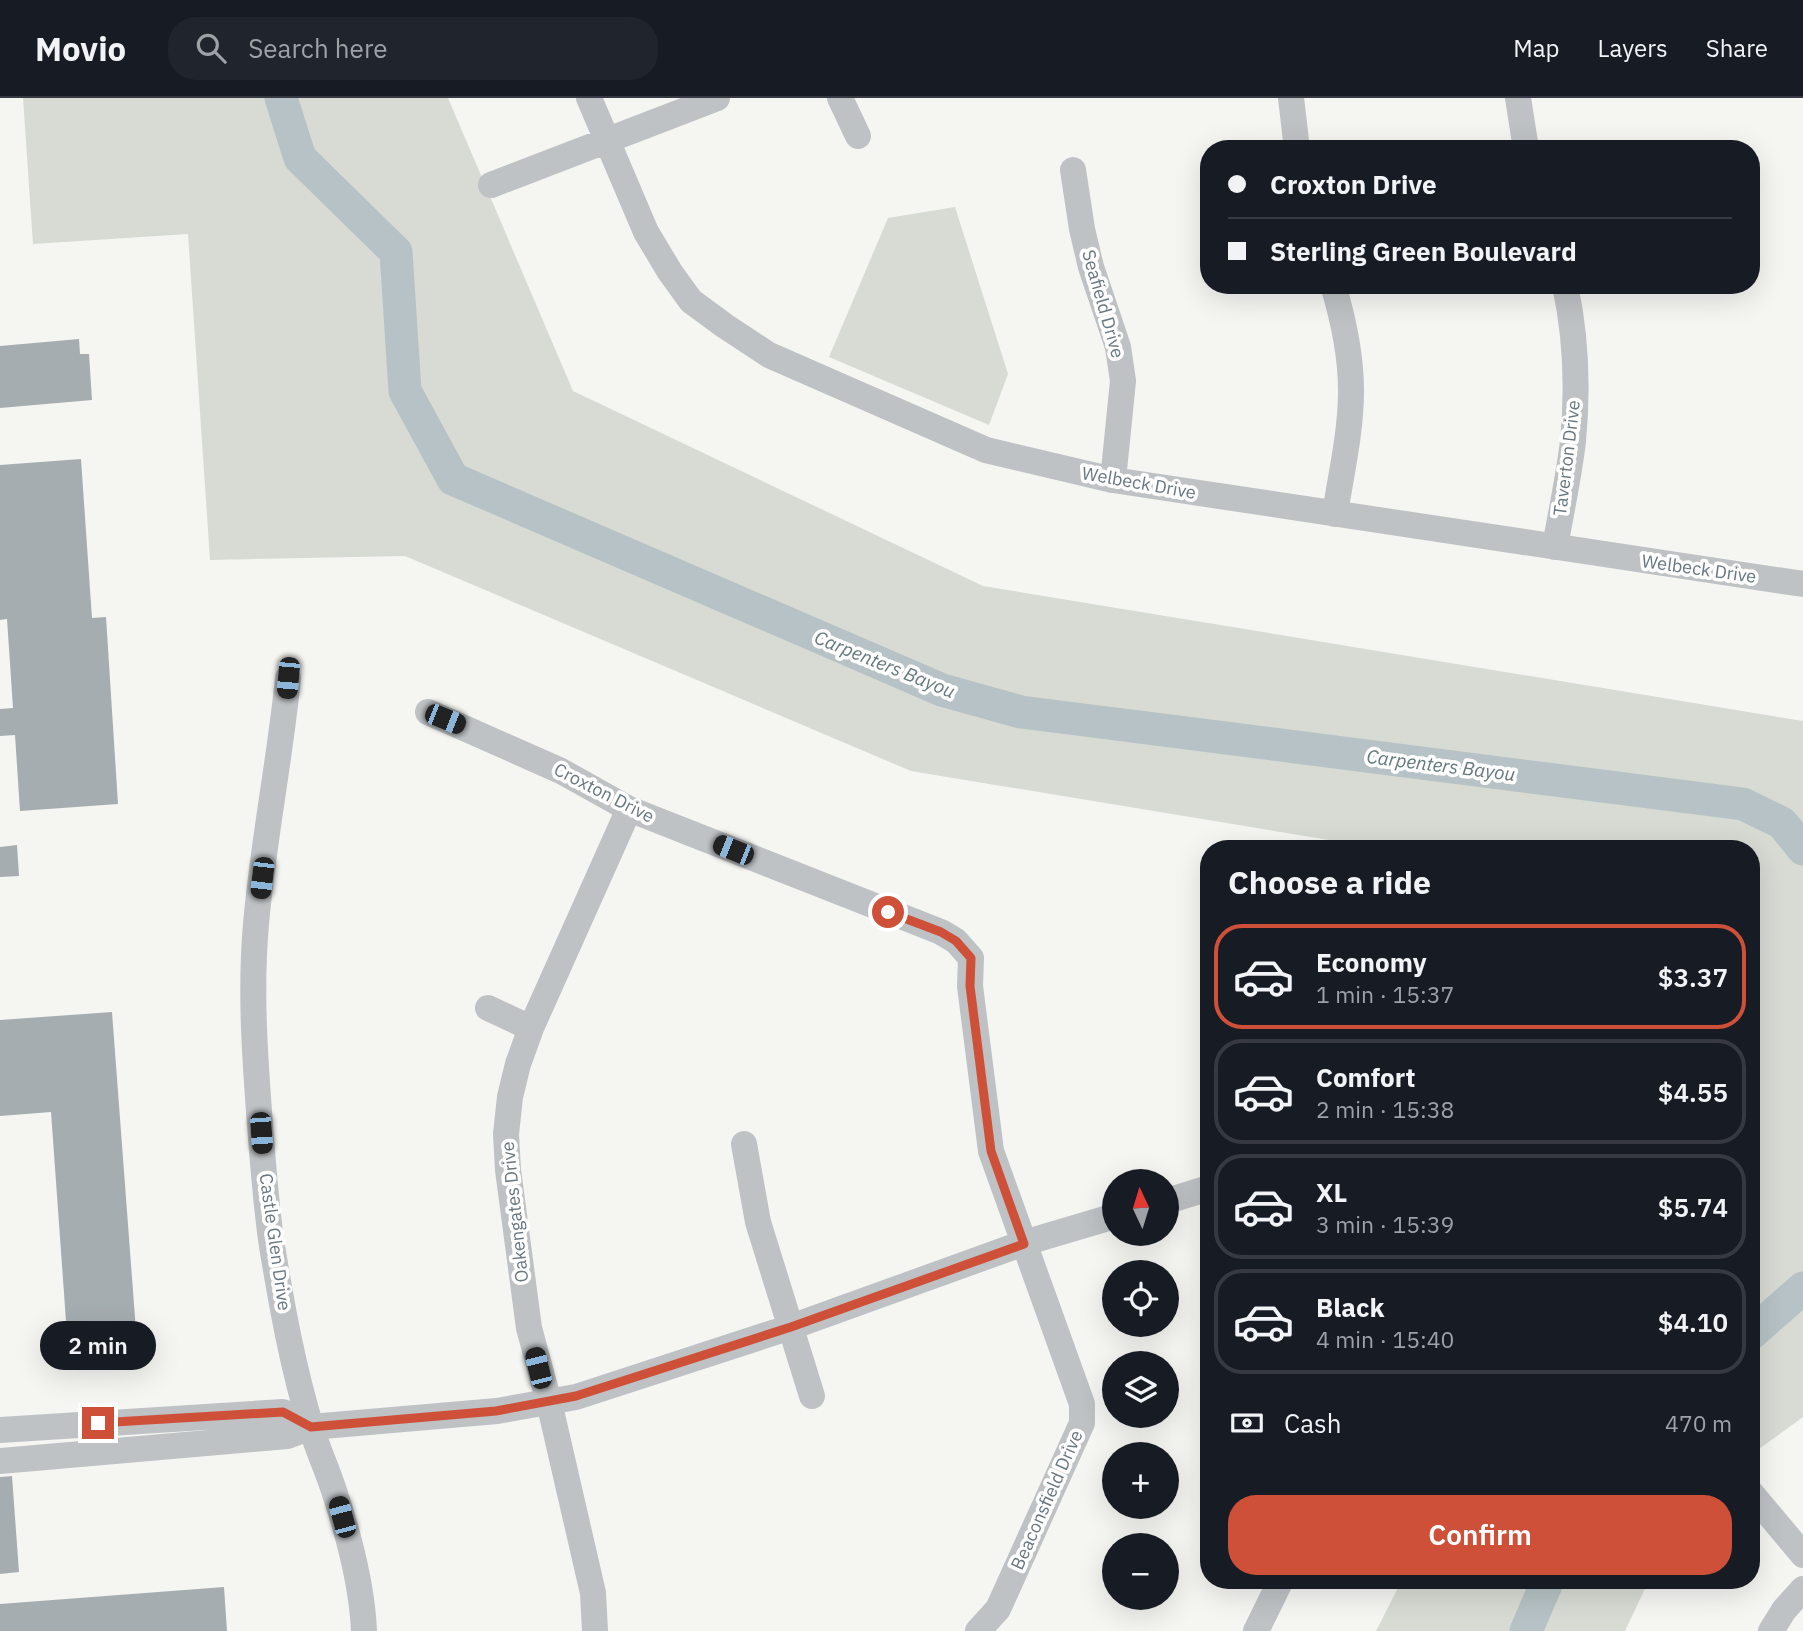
<!DOCTYPE html>
<html lang="en">
<head>
<meta charset="utf-8">
<style>
	:root { --surface:#171b24; --page:#20242c; --text:#f1f3f6; --muted:#9ea1a6; --line:#363941; --accent:#cf5038 }
	body { margin:0; font-family:"IBM Plex Sans",sans-serif; background:var(--page); color:var(--text); height:100vh; display:flex; flex-direction:column; font-size:26px; white-space:nowrap }
	* { box-sizing:border-box; margin:0 }
	p { font-size:23px; color:var(--muted) }
	.icon { flex:none; width:38px; height:38px; fill:none; stroke:currentColor; stroke-width:2; stroke-linecap:round; stroke-linejoin:round }
	.map { position:relative; flex:1; overflow:hidden }
	.panel { position:absolute; left:1200px; top:742px; width:560px; height:749px; display:flex; flex-direction:column; background:var(--surface); border-radius:28px; box-shadow:0 7px 28px #0002 }
	.panel>* { flex:none }
	.hud { position:absolute; left:1200px; top:42px; width:560px; height:154px; border-radius:28px; box-shadow:0 7px 28px #0002; display:grid; align-content:center; height:154px; padding:0 28px; background:var(--surface) }
	.needle { width:46px; rotate:356deg }
	.tools { position:absolute; left:1102px; top:1071px; display:grid; gap:14px }
	.tools a { display:grid; place-items:center; width:77px; height:77px; border-radius:50%; background:var(--surface); box-shadow:0 7px 28px #0002; font-size:35px }
	.end { position:absolute; width:32px; height:32px; margin:-16px; border:9px solid #cf5038; background:#fff; box-shadow:0 0 0 4px #fff }
	.from { border-radius:50% }
	.bubble { position:absolute; height:49px; border-radius:24px; background:var(--surface); box-shadow:0 7px 28px #0002; font-size:23px; font-weight:600; line-height:49px; text-align:center }
	.car { position:absolute; width:21px; height:42px; margin:-21px -10px; border-radius:9px; box-shadow:0 0 5px 2px #0007; background:linear-gradient(#222 24%,#8ab4d8 0 40%,#222 0 76%,#8ab4d8 0 86%,#222 0) }
	.hud b { display:flex; align-items:center; gap:24px; height:66px; font-size:26px }
	.hud b+b { border-top:2px solid var(--line) }
	.hud i { width:18px; height:18px; background:var(--text) }
	ul { padding:0; list-style:none }
	li { display:flex; align-items:center; gap:21px; height:105px; margin:0 14px 10px; padding:0 14px; border:4px solid var(--line); border-radius:28px }
	li div { flex:1 }
	li b { display:block; font-size:26px }
	li em { font-style:normal; font-weight:600 }
	li.active { border-color:var(--accent) }
	li>.icon { width:63px; height:63px; stroke-width:1.5 }
	h2 { padding:0 28px; font-size:32px; line-height:84px }
	.pay { display:flex; align-items:center; gap:18px; height:77px; padding:0 28px; font-size:26px }
	.pay p { margin-inline-start:auto }
	.action { display:flex; gap:14px; margin-top:auto; padding:14px 28px }
	.action a { flex:1; height:80px; border-radius:28px; background:var(--accent); color:#fff; font-size:28px; font-weight:600; line-height:80px; text-align:center }
	header { display:flex; align-items:center; gap:42px; box-sizing:border-box; height:98px; padding:0 35px; background:var(--surface); border-bottom:2px solid var(--line) }
	header strong { font-size:33px }
	nav { display:flex; gap:38px; margin-inline-start:auto; font-size:24px }
	.search { width:490px; height:63px; background:var(--page); display:flex; align-items:center; gap:18px; box-sizing:border-box; padding:0 24px; border-radius:28px; color:var(--muted); font-size:26px }
	.map>svg:first-child { display:block }
	.green { fill:#d7dbd3 }
	.lines { fill:none; stroke-linecap:round; stroke-linejoin:round }
	.river { stroke:#b6c2c5; stroke-width:33 }
	.building { fill:#a6adb1 }
	.minor { stroke:#bec2c5; stroke-width:26 }
	.route { stroke:#cf5038; stroke-width:9 }
	.labels { text-anchor:middle; stroke-width:7; stroke-linejoin:round; paint-order:stroke }
	.street-label { font-size:18px; fill:#67767f; stroke:#fff }
	.water-label { font-size:19px; font-style:italic; fill:#63777c; stroke:#fff }
</style>
</head>
<body>
<header>
<strong>Movio</strong>
<div class="search"><svg class="icon" aria-label="search" viewBox="0 0 24 24"><circle cx="10" cy="10" r="6"/><path d="M15 15l6 6"/></svg>Search here</div>
<nav><a>Map</a><a>Layers</a><a>Share</a></nav>
</header>
<div class="map">
<svg width="1803" height="1533" viewBox="0 0 1803 1533">
	<rect width="100%" height="100%" fill="#f5f5f2"/>
	<path class="green" d="M23,0H448L573,293L983,488L1803,623V1319L1752,1356V751H1384L911,673L405,458L210,462L188,136L33,146Z
		M955,109L1008,276L989,327L829,259L888,120Z
		M1402,1482H1649L1625,1533H1376Z"/>
	<g class="lines">
		<path class="river" d="M281,0L300,60L396,154L405,293L453,381L942,592L1021,614L1743,706L1782,725L1803,751
			M1752,1235L1803,1190
			M1526,1533L1548,1482"/>
	</g>
	<path class="building" d="M79,241L80,256H89L92,302L0,310V248Z
		M81,361L92,520L106,519L118,706L20,713L15,637L0,638V611L13,610L7,521L0,522V367Z
		M17,747L19,778L0,779V749Z
		M112,914L137,1246L68,1251L51,1014L0,1018V922Z
		M12,1378L19,1474L0,1476V1379Z
		M224,1489L227,1533H0V1506Z"/>
	<g class="lines">
		<path class="minor" d="M589,0L646,134L670,174L691,203L725,228L769,257L986,352L1113,382L1803,486
			M840,0L858,38
			M1291,0L1297,51
			M1518,0L1526,51
			M1073,72L1082,131L1091,169L1118,249L1123,283L1113,382
			M491,87L717,0
			M1333,187C1343,220 1351,258 1351,293C1351,334 1341,376 1335,416
			M1555,449C1561,414 1569,378 1573,343C1578,291 1576,238 1565,187
			M288,580C280,662 263,744 256,826C250,893 255,960 260,1027C263,1067 266,1108 272,1148C282,1209 293,1270 311,1329C318,1353 329,1375 336,1399C350,1442 362,1487 364,1533
			M428,614L561,673L629,711L941,834L956,843L971,860L970,888L991,1053L1082,1306V1325L998,1511L978,1533
			M488,910L531,930
			M744,1046L758,1124L812,1298
			M1167,1103L1209,1090
			M0,1332L283,1314L311,1329
			M0,1363L287,1338L311,1329L497,1313L576,1299L791,1229L1024,1145L1115,1118
			M1752,1396L1803,1457
			M595,1533L593,1495L549,1304L529,1230L508,1072L506,1036L510,999L518,966L531,930L629,711
			M1256,1533L1281,1482
			M1771,1533L1784,1512L1803,1491"/>
	</g>
	<g class="lines">
		<path class="route" d="M98,1325L283,1314L311,1329L496,1313L576,1298L791,1229L1024,1146L991,1053L970,888L971,860L956,843L941,834L888,814"/>
	</g>
	<g class="labels">
		<g class="street-label">
			<text transform="translate(1103 206) rotate(74)" y="6">Seafield Drive</text>
			<text transform="translate(1567 360) rotate(-83)" y="6">Taverton Drive</text>
			<text transform="translate(1139 385) rotate(10)" y="6">Welbeck Drive</text>
			<text transform="translate(1699 471) rotate(8)" y="6">Welbeck Drive</text>
			<text transform="translate(604 695) rotate(27)" y="6">Croxton Drive</text>
			<text transform="translate(515 1114) rotate(-96)" y="6">Oakengates Drive</text>
			<text transform="translate(275 1144) rotate(82)" y="6">Castle Glen Drive</text>
			<text transform="translate(1047 1402) rotate(-66)" y="6">Beaconsfield Drive</text>
		</g>
		<g class="water-label">
			<text transform="translate(885 566) rotate(22)" y="7">Carpenters Bayou</text>
			<text transform="translate(1441 667) rotate(7)" y="7">Carpenters Bayou</text>
		</g>
	</g>
</svg>
<div class="tools">
<a><svg class="needle" viewBox="-14 -14 28 28"><path d="M0-13l5 13h-10z" fill="#e53935"/><path d="M0 13l5-13h-10z" fill="#9ea1a6"/></svg></a>
<a><svg class="icon" aria-label="locate" viewBox="0 0 24 24"><circle cx="12" cy="12" r="6"/><path d="M12 2v4M12 18v4M2 12h4M18 12h4"/></svg></a>
<a><svg class="icon" aria-label="layers" viewBox="0 0 24 24"><path d="M12 4l9 5-9 5-9-5zM3 14l9 5 9-5"/></svg></a>
<a>+</a>
<a>−</a>
</div>
<i class="end from" style="left:888px;top:814px"></i>
<i class="end" style="left:98px;top:1325px"></i>
<div class="bubble" style="left:40px;top:1223px;width:116px">2 min</div>
<i class="car" style="left:288px;top:580px;rotate:185deg"></i>
<i class="car" style="left:445px;top:621px;rotate:112deg"></i>
<i class="car" style="left:733px;top:752px;rotate:292deg"></i>
<i class="car" style="left:262px;top:780px;rotate:187deg"></i>
<i class="car" style="left:261px;top:1035px;rotate:176deg"></i>
<i class="car" style="left:538px;top:1270px;rotate:346deg"></i>
<i class="car" style="left:342px;top:1419px;rotate:345deg"></i>
<div class="hud">
<b><i class="from"></i>Croxton Drive</b>
<b><i></i>Sterling Green Boulevard</b>
</div>
<section class="panel">
<h2>Choose a ride</h2>
<ul>
<li class="active"><svg class="icon" aria-label="car" viewBox="0 0 24 24"><path d="M5 17H2v-5l4-1 3-4h7l3 4 3 1v5h-3M9 17h6M6 11h13"/><circle cx="7" cy="17" r="2"/><circle cx="17" cy="17" r="2"/></svg><div><b>Economy</b><p>1 min · 15:37</p></div><em>$3.37</em></li>
<li><svg class="icon" aria-label="car" viewBox="0 0 24 24"><path d="M5 17H2v-5l4-1 3-4h7l3 4 3 1v5h-3M9 17h6M6 11h13"/><circle cx="7" cy="17" r="2"/><circle cx="17" cy="17" r="2"/></svg><div><b>Comfort</b><p>2 min · 15:38</p></div><em>$4.55</em></li>
<li><svg class="icon" aria-label="car" viewBox="0 0 24 24"><path d="M5 17H2v-5l4-1 3-4h7l3 4 3 1v5h-3M9 17h6M6 11h13"/><circle cx="7" cy="17" r="2"/><circle cx="17" cy="17" r="2"/></svg><div><b>XL</b><p>3 min · 15:39</p></div><em>$5.74</em></li>
<li><svg class="icon" aria-label="car" viewBox="0 0 24 24"><path d="M5 17H2v-5l4-1 3-4h7l3 4 3 1v5h-3M9 17h6M6 11h13"/><circle cx="7" cy="17" r="2"/><circle cx="17" cy="17" r="2"/></svg><div><b>Black</b><p>4 min · 15:40</p></div><em>$4.10</em></li>
</ul>
<div class="pay"><svg class="icon" aria-label="cash" viewBox="0 0 24 24"><path d="M3 7h18v10H3z"/><circle cx="12" cy="12" r="2"/></svg>Cash<p>470 m</p></div>
<div class="action"><a>Confirm</a></div>
</section>
</div>
</body>
</html>
